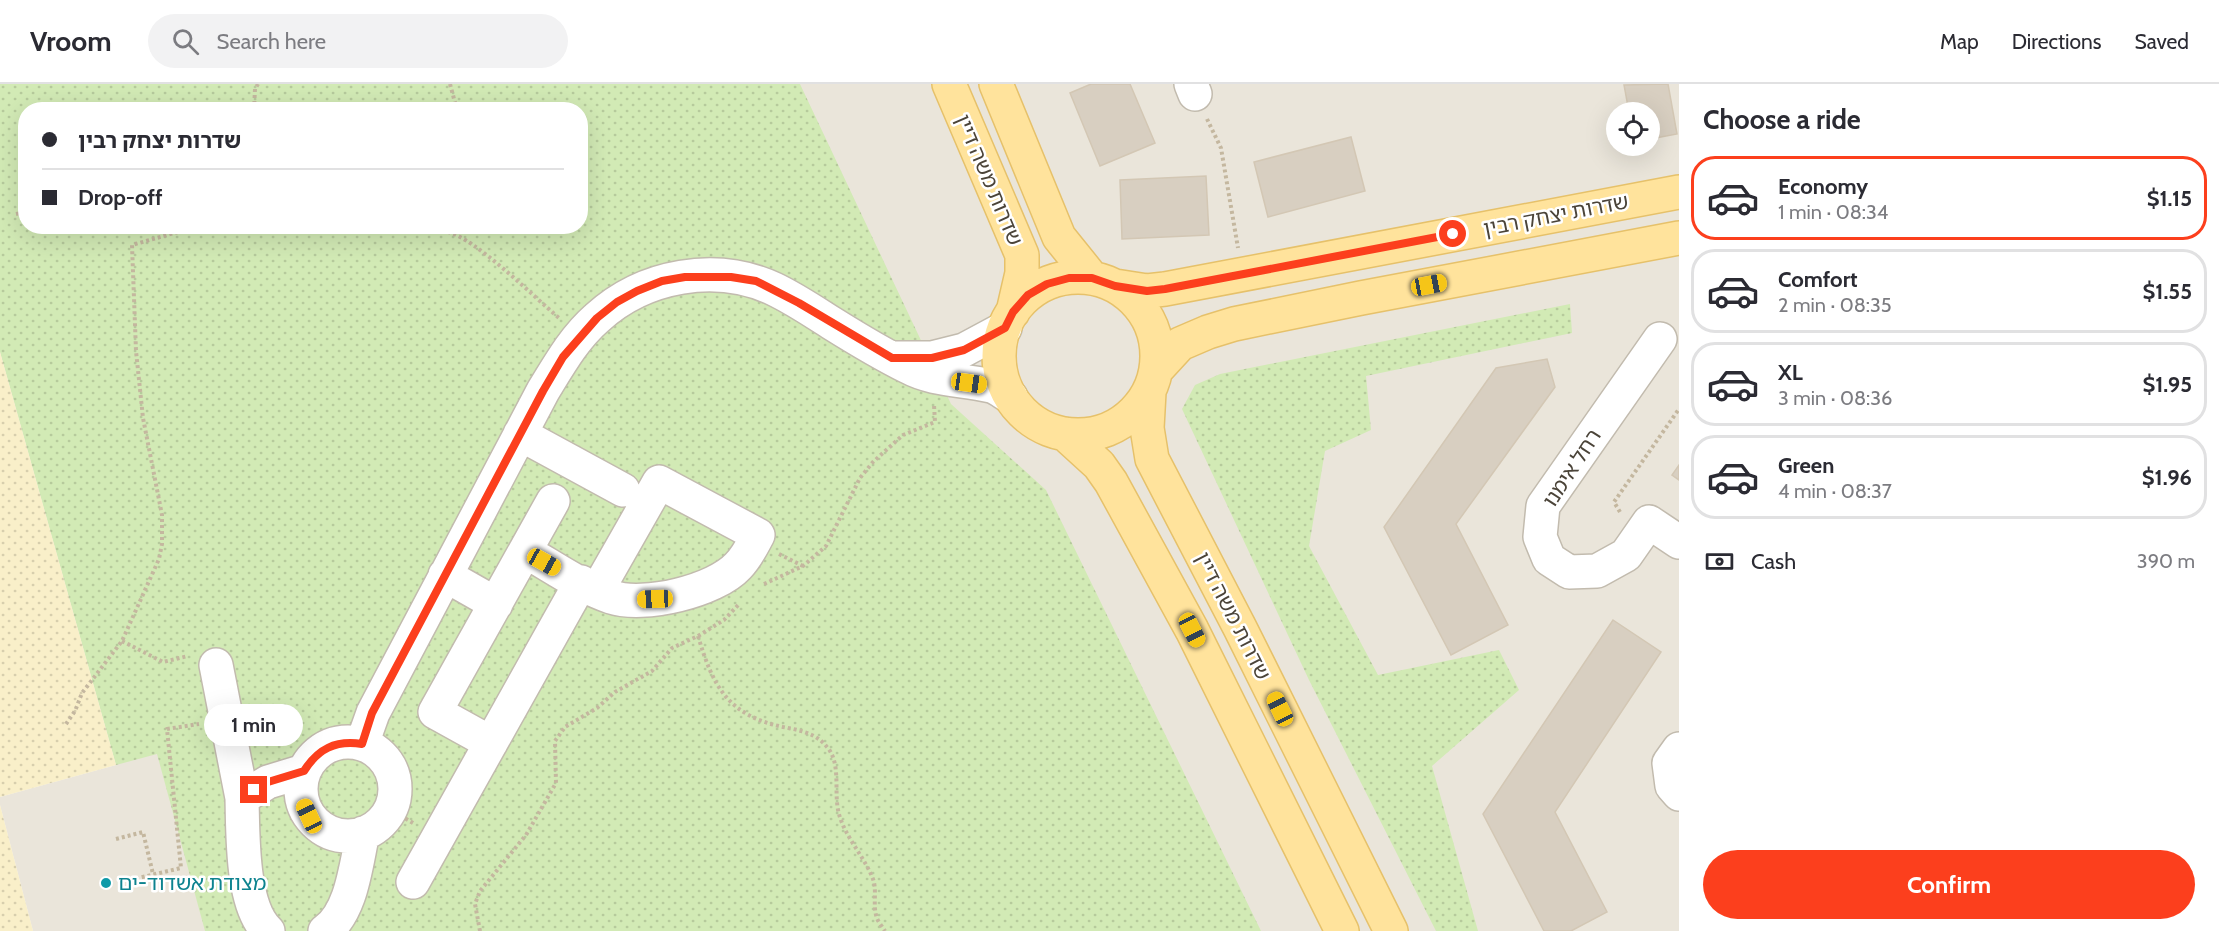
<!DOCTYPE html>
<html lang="en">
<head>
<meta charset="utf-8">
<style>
	:root { --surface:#fff; --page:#f2f2f3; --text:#2b2b33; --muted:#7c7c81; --line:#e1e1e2; --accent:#fc3f1d }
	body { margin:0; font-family:Cabin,"Noto Sans Hebrew",sans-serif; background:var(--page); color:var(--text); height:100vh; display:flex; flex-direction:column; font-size:22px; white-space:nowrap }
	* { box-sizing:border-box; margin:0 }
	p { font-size:20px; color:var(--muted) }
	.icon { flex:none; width:33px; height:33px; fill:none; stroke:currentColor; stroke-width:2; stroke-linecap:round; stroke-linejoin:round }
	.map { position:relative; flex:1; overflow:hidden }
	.panel { display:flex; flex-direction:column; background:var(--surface); width:540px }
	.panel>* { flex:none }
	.banner { position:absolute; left:18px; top:18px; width:570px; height:132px; border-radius:24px; box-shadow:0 6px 24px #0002; display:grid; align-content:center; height:132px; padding:0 24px; background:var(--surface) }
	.tools { position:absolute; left:1606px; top:18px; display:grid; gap:12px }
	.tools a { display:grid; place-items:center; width:54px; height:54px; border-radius:50%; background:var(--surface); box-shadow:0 6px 24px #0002; font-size:30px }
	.end { position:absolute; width:27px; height:27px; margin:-14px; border:8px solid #fc3f1d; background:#fff; box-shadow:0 0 0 3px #fff }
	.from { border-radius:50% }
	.bubble { position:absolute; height:42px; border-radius:21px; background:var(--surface); box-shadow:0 6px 24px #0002; font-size:20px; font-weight:800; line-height:42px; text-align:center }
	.car { position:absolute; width:18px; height:36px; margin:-18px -9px; border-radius:8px; box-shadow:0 0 4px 2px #0007; background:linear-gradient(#f5c518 24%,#345 0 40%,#f5c518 0 76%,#345 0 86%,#f5c518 0) }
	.banner b { display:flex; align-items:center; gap:21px; height:57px; font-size:22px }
	.banner b+b { border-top:2px solid var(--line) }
	.banner i { width:15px; height:15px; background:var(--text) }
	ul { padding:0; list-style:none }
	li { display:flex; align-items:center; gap:18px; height:84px; margin:0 12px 9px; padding:0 12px; border:3px solid var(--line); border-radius:24px }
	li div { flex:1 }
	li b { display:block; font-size:22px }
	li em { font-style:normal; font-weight:800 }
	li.selected { border-color:var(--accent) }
	li>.icon { width:54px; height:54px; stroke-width:1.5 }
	h2 { padding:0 24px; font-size:27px; line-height:72px }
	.pay { display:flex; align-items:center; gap:15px; height:66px; padding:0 24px; font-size:22px }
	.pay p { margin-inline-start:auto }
	.action { display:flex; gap:12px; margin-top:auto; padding:12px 24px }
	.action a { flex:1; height:69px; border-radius:36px; background:var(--accent); color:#fff; font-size:24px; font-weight:800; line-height:69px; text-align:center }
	header { display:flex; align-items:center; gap:36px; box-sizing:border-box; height:84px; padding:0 30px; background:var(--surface); border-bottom:2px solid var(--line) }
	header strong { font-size:28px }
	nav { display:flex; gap:33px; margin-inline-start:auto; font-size:21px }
	.search { width:420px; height:54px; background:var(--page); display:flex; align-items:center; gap:15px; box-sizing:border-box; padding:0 21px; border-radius:33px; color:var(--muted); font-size:22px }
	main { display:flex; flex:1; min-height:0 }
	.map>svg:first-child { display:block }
	.residential { fill:#eae5da; fill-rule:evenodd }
	.grass { fill:url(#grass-dots); fill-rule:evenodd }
	.sand { fill:url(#sand-dots) }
	.building { fill:#d8cfc1; stroke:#d3c7b4; stroke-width:1.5 }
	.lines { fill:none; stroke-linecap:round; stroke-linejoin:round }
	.minor-casing { stroke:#c2bbae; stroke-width:36 }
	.major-casing { stroke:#e6c16a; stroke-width:36 }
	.path { stroke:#c4b79f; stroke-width:4; stroke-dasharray:3 3; stroke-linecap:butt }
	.minor { stroke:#fff; stroke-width:33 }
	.major { stroke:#ffe39c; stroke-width:33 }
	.route { stroke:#fc3f1d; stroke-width:8 }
	.culture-dot { fill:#0f9aa8; stroke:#fff; stroke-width:2 }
	.labels { text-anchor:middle; stroke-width:5; stroke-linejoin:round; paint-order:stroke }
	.street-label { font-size:21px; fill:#4b4439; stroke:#fff }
	.culture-label { font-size:21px; fill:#0d838f; stroke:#fff; text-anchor:start }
</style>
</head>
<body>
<header>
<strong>Vroom</strong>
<div class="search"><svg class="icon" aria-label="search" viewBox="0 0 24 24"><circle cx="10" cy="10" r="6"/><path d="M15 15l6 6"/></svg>Search here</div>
<nav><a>Map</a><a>Directions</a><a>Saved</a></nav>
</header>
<main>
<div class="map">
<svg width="1679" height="847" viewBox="0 0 1679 847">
	<defs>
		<pattern id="grass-dots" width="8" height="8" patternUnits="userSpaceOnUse" patternTransform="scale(1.5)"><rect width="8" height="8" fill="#d2eab5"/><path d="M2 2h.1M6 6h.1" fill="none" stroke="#b6ca9c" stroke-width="1.8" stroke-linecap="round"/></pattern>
		<pattern id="sand-dots" width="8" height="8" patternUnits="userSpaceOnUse" patternTransform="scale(1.5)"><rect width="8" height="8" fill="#f9efc9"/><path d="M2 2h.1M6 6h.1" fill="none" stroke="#d7cead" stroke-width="1.8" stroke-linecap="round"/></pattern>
	</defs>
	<rect width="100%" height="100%" fill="#f6f3ec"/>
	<path class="residential" d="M0,0H1679V847H33L0,721V713L116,681L0,268ZM26,26H580V142H26ZM1617,28H1650V62H1617Z"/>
	<path class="grass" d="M0,0H800L951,320L1046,406L1261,847H205L157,670L116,681L0,268ZM26,26H580V142H26Z
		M1570,220L1572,249L1366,292L1371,346L1325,367L1309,462L1378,591L1499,566L1519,606L1432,682L1478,847H1436L1309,596L1182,325L1195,301L1220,290Z"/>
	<path class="sand" d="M0,268L116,681L0,713Z
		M0,721L33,847H0Z"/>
	<path class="building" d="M1091,0H1130L1155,59L1100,82L1070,9Z
		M1668,0L1677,50L1650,55V28H1629L1624,1Z
		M1351,53L1365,107L1268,133L1254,78Z
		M1206,92L1209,151L1122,155L1120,96Z
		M1547,275L1555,303L1456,440L1508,541L1451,571L1384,443L1496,284Z
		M1679,381V396L1672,391Z
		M1613,536L1661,568L1555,728L1607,828L1571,847H1544L1483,730Z"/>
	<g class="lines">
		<g class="minor-casing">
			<path id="minor" d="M1191,0L1195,10
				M1660,255L1543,422L1540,453L1549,475L1569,488L1597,487L1626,471L1649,438L1679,458
				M896,274H932L964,266L1005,244
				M520,350L623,406
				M525,467C553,483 581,503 611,513C644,524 715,507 738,482C747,473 752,462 758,451L659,398L597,507
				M445,491L496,520
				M216,581L242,714
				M301 705a47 47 0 1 1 94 0a47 47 0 1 1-94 0Z
				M491,659L435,628L553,417
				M362,660L373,629L543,307C559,281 574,254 597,234C644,191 716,178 774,205C795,215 814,228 833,240C857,255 882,270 908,283C934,297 963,295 991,302C998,304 1005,310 1011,313
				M1679,665L1669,679L1672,702L1679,710
				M413,798L581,498
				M268,847C241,822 243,749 242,714L268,698L304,687
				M325,847C352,829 356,779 363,749"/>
		</g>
		<g class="major-casing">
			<path id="major" d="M949,0L1022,171V189L1013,228
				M996,0L1059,153L1092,194
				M999 272a79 79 0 1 1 158 0a79 79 0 1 1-158 0Z
				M1115,202L1147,207L1165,205L1679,108
				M1157,285L1180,260L1208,248L1234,240L1361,214L1679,154
				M1149,308L1147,344L1152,375L1240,544L1391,847
				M1065,350L1099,381L1111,398L1192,546L1342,847"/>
		</g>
		<path class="path" d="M450,0L457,26
			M254,26L255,5L258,0
			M1207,35L1221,64L1238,164
			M16,130L26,128
			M382,142C404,144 427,144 448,148C476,155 534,213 559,234
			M1620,428L1614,418L1679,325
			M779,470L803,482
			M764,500L803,482L826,462L860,394L873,378L903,351L935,338L934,321
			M698,552L724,536L740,519
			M122,557L163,578L188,572
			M66,640L75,627L82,609L122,557L159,475L162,460V431L143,334L136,267L132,161L199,142
			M390,725L413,739
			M116,755L143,748L153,790
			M130,796L181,784L167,645L199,640
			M480,847L475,820L480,807L526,751L556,699L555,657L565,643L597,624L615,608L652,587L672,564L698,552C713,602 727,631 783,643C799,646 816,649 827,663C842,680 833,709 839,730C845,753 864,772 873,795C877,806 873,820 876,831C877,837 882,842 885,847"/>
		<use href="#minor" class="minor"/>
		<use href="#major" class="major"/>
	</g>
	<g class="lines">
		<path class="route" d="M254,706L268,698L304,687C318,665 335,656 362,660L372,629L543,307L563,273L597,234L617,218L637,207L662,197L685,193H731L756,197L799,219L892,274H932L964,266L1005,244L1013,228L1028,211L1047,200L1069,194H1092L1115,202L1147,207L1165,205L1453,150"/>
	</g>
	<circle class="culture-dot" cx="106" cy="799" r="6"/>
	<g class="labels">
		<g class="street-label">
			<text transform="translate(989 96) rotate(67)" y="7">שדרות משה דיין</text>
			<text transform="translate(1556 131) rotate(-11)" y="7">שדרות יצחק רבין</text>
			<text transform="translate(1572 384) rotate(-57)" y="7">רחל אימנו</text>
			<text transform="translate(1233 532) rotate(63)" y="7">שדרות משה דיין</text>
		</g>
		<g class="culture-label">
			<text x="118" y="806">מצודת אשדוד-ים</text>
		</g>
	</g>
</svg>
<div class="tools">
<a><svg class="icon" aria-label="locate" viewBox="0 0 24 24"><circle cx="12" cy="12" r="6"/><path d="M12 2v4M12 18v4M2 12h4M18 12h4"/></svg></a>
</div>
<i class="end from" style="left:1453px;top:150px"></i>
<i class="end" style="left:254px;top:706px"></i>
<div class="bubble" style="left:204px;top:620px;width:99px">1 min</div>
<i class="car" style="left:1429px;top:201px;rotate:79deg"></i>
<i class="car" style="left:969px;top:299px;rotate:98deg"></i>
<i class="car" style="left:544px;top:478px;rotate:119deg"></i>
<i class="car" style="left:655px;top:515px;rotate:268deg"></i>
<i class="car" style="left:1192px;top:546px;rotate:153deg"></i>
<i class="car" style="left:1280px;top:625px;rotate:334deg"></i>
<i class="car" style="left:309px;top:732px;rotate:335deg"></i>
<div class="banner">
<b><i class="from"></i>שדרות יצחק רבין</b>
<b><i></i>Drop-off</b>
</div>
</div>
<section class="panel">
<h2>Choose a ride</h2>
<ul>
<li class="selected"><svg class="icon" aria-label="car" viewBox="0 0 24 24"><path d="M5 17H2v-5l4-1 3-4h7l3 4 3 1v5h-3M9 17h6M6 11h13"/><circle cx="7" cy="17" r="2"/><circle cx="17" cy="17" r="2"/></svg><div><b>Economy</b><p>1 min · 08:34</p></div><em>$1.15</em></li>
<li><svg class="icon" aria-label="car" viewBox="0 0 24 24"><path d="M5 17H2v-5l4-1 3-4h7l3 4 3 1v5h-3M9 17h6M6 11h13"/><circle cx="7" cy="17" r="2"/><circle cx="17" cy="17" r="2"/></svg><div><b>Comfort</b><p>2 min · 08:35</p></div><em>$1.55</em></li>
<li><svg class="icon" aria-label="car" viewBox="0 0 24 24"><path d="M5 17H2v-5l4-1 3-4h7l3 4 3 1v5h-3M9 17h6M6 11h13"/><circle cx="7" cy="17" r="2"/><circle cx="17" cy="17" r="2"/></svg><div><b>XL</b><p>3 min · 08:36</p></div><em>$1.95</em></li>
<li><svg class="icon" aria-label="car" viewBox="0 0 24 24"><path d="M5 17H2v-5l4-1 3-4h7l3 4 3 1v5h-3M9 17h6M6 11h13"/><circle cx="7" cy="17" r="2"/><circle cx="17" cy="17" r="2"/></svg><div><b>Green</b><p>4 min · 08:37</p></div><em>$1.96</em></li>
</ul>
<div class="pay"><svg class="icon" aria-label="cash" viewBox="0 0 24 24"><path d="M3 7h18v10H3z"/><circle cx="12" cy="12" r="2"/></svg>Cash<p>390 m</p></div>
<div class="action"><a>Confirm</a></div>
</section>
</main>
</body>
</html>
